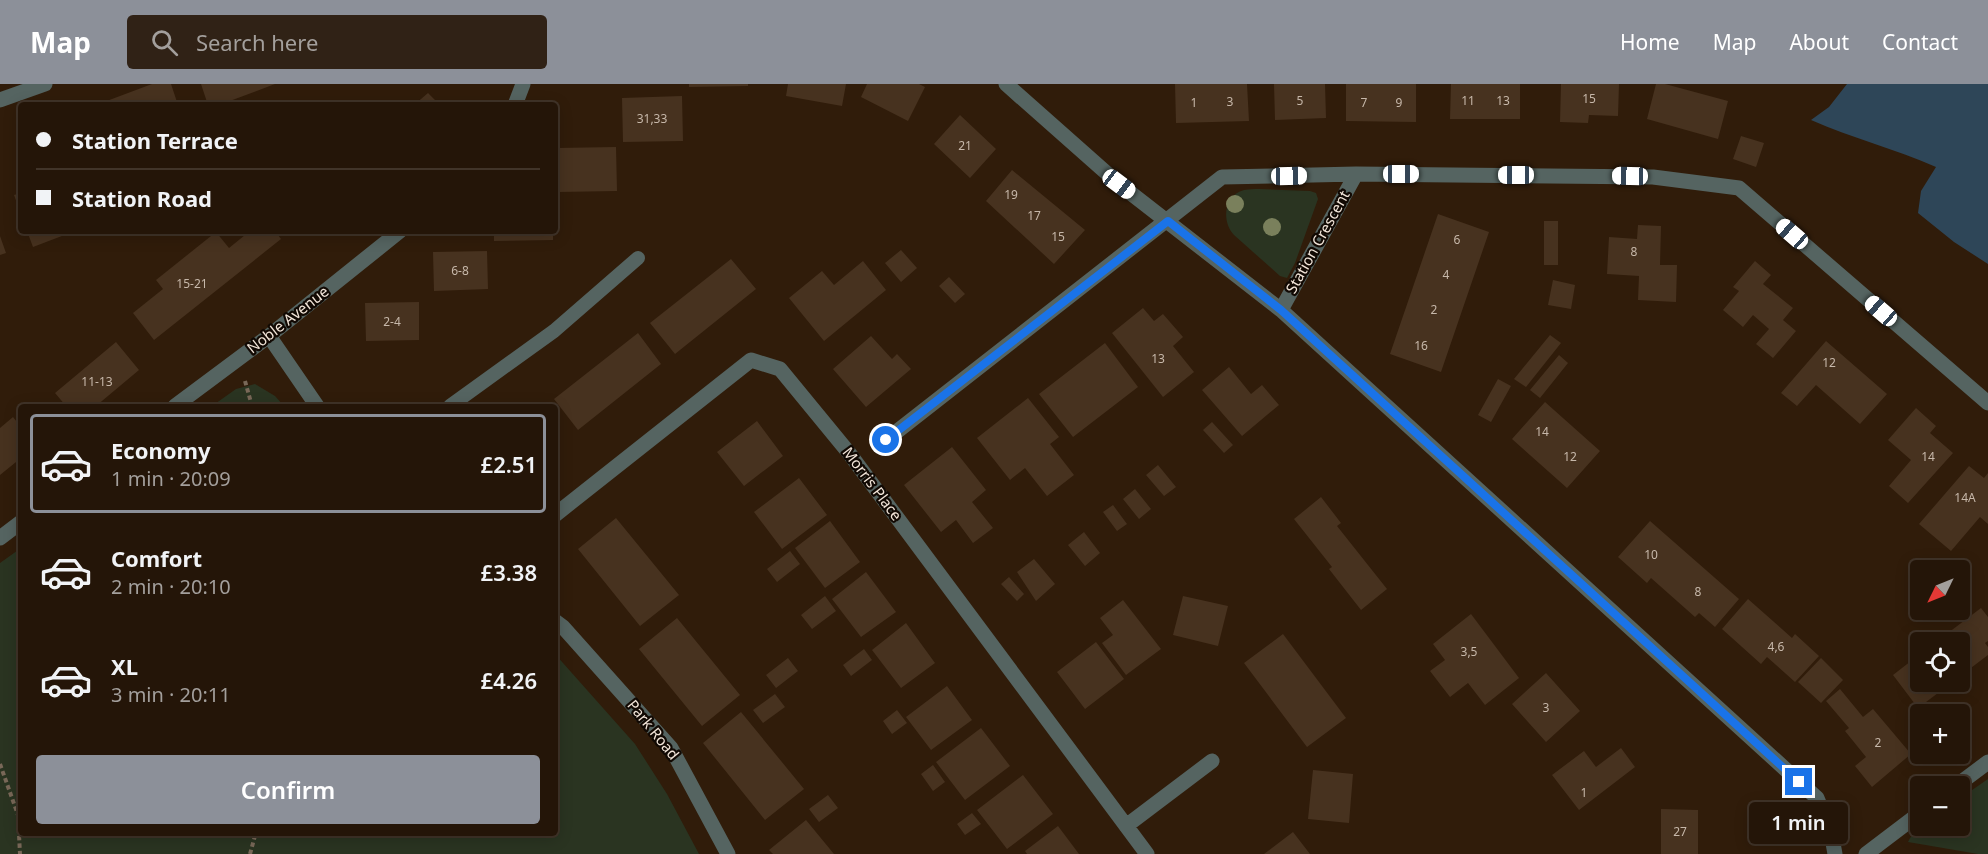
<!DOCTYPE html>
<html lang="en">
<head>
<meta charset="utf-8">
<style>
	:root { --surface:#241508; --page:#302216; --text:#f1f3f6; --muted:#a39f9c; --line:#413429; --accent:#8c9099 }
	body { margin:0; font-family:"Noto Sans",sans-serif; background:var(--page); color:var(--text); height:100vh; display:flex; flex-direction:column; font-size:22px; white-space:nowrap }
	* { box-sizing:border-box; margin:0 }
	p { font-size:20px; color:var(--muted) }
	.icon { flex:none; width:33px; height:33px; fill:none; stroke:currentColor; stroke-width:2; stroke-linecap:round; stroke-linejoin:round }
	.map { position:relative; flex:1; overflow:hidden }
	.panel { position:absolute; left:18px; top:320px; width:540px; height:432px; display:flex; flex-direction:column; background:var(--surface); border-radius:6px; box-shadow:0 3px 15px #0003,0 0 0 2px var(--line) }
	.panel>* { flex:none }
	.guide { position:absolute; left:18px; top:18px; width:540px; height:132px; border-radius:6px; box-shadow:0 3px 15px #0003,0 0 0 2px var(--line); display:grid; align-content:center; height:132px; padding:0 18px; background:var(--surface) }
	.needle { width:39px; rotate:227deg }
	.fabs { position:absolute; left:1910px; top:476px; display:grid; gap:12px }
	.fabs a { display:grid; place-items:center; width:60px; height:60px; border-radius:6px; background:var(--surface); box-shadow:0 3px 15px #0003,0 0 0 2px var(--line); font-size:30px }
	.end { position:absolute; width:27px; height:27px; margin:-14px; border:8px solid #1a73e8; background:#fff; box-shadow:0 0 0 3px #fff }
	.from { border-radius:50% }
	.bubble { position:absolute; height:42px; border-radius:6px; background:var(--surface); box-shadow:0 3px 15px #0003,0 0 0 2px var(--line); font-size:20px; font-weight:600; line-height:42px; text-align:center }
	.car { position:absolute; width:18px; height:36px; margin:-18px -9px; border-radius:8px; box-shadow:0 0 4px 2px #0007; background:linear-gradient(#fff 24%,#345 0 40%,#fff 0 76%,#345 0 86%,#fff 0) }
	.guide b { display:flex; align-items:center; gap:21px; height:57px; font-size:22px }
	.guide b+b { border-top:2px solid var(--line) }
	.guide i { width:15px; height:15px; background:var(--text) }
	ul { padding:10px 0 0; list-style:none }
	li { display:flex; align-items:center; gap:18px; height:99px; margin:0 12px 9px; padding:0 6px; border:3px solid transparent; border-radius:6px }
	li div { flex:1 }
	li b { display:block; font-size:22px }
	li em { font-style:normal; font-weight:600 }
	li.on { border-color:var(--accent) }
	li>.icon { width:54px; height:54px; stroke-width:1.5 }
	.button { display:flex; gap:12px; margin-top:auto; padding:12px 18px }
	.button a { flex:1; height:69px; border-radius:6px; background:var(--accent); color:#fff; font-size:24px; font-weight:600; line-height:69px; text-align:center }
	header { display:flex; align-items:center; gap:36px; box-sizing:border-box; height:84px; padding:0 30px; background:var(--accent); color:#fff }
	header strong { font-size:28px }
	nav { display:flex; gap:33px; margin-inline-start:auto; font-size:21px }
	.search { width:420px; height:54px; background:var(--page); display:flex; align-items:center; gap:15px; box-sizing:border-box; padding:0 21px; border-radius:6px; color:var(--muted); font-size:22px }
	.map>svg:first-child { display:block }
	.green { fill:#2a3421 }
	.water { fill:#2e4658 }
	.building { fill:#47321f }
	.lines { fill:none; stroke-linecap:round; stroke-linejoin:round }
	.path { stroke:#796858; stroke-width:4; stroke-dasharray:4.5 3; stroke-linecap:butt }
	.service { stroke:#556461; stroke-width:14 }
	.minor { stroke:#556461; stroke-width:15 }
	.tree { fill:#7a805c }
	.route { stroke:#1a73e8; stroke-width:8 }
	.labels { text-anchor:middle; stroke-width:4.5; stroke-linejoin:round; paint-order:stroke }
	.number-label { font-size:12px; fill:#c7b8aa }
	.street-label { font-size:15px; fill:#f2e5d9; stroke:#110903 }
</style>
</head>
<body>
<header>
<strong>Map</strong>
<div class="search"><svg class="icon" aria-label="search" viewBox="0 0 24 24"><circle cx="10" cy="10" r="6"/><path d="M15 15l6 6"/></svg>Search here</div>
<nav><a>Home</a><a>Map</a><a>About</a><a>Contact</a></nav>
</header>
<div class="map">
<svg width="1988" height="770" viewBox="0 0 1988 770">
	<rect width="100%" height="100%" fill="#301c0a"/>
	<path class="green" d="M1259,105L1310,107L1316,109L1318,115L1295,179L1287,194L1280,192L1234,151C1221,137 1224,111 1244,106C1249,105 1254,105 1259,105Z
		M255,300L275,312L284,322H212L236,305Z
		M21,464V748H555V570L635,660L667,710L699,770H0V479Z
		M1988,695V770H1978L1908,758C1920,735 1936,741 1959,741V715Z"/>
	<path class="water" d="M1847,0H1988V180L1954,158L1918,129L1921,107L1936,83C1895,65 1852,54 1811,36L1829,23Z"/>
	<path class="building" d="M152,0H171L178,21H96Z
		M201,0H275L219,21H208Z
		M689,0H748V2L689,3Z
		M788,0H846L842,22L786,12Z
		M867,0H919L925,3L908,37L861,13Z
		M1175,0H1247L1249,37L1176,39Z
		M1274,0H1325L1326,34L1275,36Z
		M1346,0H1416V38L1346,37Z
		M1451,0H1520V35H1450Z
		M1561,0H1619L1618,32L1589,31L1588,39L1560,38Z
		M1656,0H1665L1728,17L1718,55L1647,35Z
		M428,9L440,21H414Z
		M682,12L683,57L623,58L622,14Z
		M960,31L996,65L970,94L934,60Z
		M1741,52L1764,59L1756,83L1733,75Z
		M616,63L617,107L558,108L557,64Z
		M1012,86L1085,146L1054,180L986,117Z
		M21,109V130L14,111Z
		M1438,130L1489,148L1441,288L1390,270Z
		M1544,137H1558V181H1544Z
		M1638,141L1661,142L1660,181H1677L1676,218L1638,216L1639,192L1607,190L1609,153L1637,155Z
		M27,147H75L33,163Z
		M250,147H275L281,155L154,256L133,229L163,205L156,196L216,148L229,164Z
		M494,147H553V156L494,157Z
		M0,152L6,169L0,171Z
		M901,166L917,184L901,198L885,179Z
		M487,167L488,205L434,207L433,168Z
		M731,175L756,205L675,270L650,239Z
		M863,177L886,206L824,257L789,214L822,187L834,201Z
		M1755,177L1771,191L1763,200L1793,224L1783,236L1796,247L1773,274L1756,260L1769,245L1753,231L1743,243L1723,226L1739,207L1733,203Z
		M949,193L965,210L955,219L939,202Z
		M1553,196L1575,201L1571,225L1548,221Z
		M419,218V256L366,257L365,219Z
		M1143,224L1154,237L1163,230L1183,253L1173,262L1194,288L1163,313L1112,249Z
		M638,249L661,280L578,346L554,315Z
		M1550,251L1561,259L1526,303L1514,295Z
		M871,252L892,275L897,270L911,285L866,323L833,285Z
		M1826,257L1887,310L1860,340L1816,301L1797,322L1781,309Z
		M116,258L139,286L96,322H66L55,309Z
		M1105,259L1138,303L1073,353L1039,310Z
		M1559,271L1568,279L1540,314L1530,306Z
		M1229,283L1251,310L1262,301L1279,321L1242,352L1202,306Z
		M1498,295L1511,302L1491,338L1478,331Z
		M1028,314L1059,353L1050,360L1074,391L1047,412L1025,384L1010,396L977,354Z
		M1545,318L1600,367L1567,404L1512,355Z
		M1916,324L1936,342L1930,349L1953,369L1908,419L1889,402L1911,376L1888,356Z
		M13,333L21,343V374L0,391V344Z
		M757,337L783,372L744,402L717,368Z
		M1212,338L1233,361L1224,369L1203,346Z
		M952,363L986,406L972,418L993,444L973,459L956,436L941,448L904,401Z
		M1158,381L1176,403L1164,412L1146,391Z
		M1969,382L1984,394L1988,389V440L1980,433L1951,467L1919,440Z
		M799,394L827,431L782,465L754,428Z
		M1135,405L1151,425L1139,435L1123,415Z
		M1321,413L1341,439L1337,442L1387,505L1361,526L1329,485L1332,483L1294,435Z
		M1113,421L1127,440L1117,447L1103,428Z
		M616,434L679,511L640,542L578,465Z
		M830,437L860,478L825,504L795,464Z
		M1650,437L1739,515L1715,543L1699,529L1695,533L1651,494L1647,499L1618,473Z
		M1084,448L1100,469L1085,482L1068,461Z
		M790,467L800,480L777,498L767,485Z
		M1034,475L1055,500L1036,517L1017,488Z
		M866,488L896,528L861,553L832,515Z
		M1009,493L1024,510L1017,517L1001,500Z
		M825,512L836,527L812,545L801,531Z
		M1183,512L1228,522L1218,562L1173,551Z
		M1748,515L1792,554L1795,550L1819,572L1795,598L1767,573L1761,580L1722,545Z
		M1123,516L1161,565L1126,591L1102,559L1113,551L1100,534Z
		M1981,524L1988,533V557L1985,559L1988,563V571L1959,593V558H1936Z
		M1471,530L1519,594L1485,621L1468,599L1450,613L1430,587L1445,576L1433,560Z
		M677,534L740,611L702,642L639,565Z
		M906,539L935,579L901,604L872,566Z
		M1283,550L1346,634L1307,663L1244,579Z
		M1096,558L1124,595L1085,625L1057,588Z
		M864,565L872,576L851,592L843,581Z
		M1920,570V597H1954L1918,624L1893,591Z
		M788,574L798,587L776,604L766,591Z
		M1821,574L1843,596L1821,619L1798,598Z
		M1546,589L1580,627L1546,658L1512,620Z
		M947,602L972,636L931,666L906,633Z
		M1840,605L1863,633L1873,625L1911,670L1872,703L1855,682L1866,673L1845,647L1849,644L1826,617Z
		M775,610L785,623L763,639L753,626Z
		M897,626L907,639L892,650L883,637Z
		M741,628L804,705L765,736L703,659Z
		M981,644L1010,682L965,716L936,678Z
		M1621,664L1635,683L1579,726L1552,691L1584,667L1596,683Z
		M933,681L945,698L933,707L921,690Z
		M1313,686L1353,690L1349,739L1308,735Z
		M1023,691L1053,730L1007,765L977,726Z
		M828,711L838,724L819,738L809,725Z
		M1661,725L1698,726V770H1661Z
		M972,729L981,740L965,751L957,740Z
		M806,736L834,770H773L769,766Z
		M1058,742L1079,770H1027L1025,767Z
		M1293,748L1310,770H1264Z"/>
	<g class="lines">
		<path class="path" d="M245,297L252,322
			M0,680L18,731L20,770
			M250,770L256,748"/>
		<path class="service" d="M450,322L554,247L638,174"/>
		<path class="minor" d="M1006,0L1119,100L1281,226L1817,714L1831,748L1835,770
			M0,16L45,0
			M515,21L523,0
			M1281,226L1356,90
			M269,252L317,322
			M175,322L269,252L400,147
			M886,356L1222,93L1356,90L1653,93L1739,104L1988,319
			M555,431L751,276L780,285L849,369L1147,770
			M0,454L21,438
			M555,537L563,543L671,664L728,770
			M1956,702L1988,678
			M1126,742L1212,677
			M1866,770L1920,729"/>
	</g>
	<g class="tree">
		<circle cx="1235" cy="120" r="9"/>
		<circle cx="1272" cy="143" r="9"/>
	</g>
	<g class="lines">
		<path class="route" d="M886,356L1168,137L1281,226L1799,698"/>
	</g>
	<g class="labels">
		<g class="number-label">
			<text x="1589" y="19">15</text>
			<text x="1300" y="21">5</text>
			<text x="1468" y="21">11</text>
			<text x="1503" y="21">13</text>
			<text x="1230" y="22">3</text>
			<text x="1194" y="23">1</text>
			<text x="1364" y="23">7</text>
			<text x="1399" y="23">9</text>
			<text x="652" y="39">31,33</text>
			<text x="965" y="66">21</text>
			<text x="1011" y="115">19</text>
			<text x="1034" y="136">17</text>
			<text x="1058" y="157">15</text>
			<text x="1457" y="160">6</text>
			<text x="1634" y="172">8</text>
			<text x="460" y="191">6-8</text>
			<text x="1446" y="195">4</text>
			<text x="192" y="204">15-21</text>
			<text x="1434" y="230">2</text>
			<text x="392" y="242">2-4</text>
			<text x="1421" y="266">16</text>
			<text x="1158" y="279">13</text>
			<text x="1829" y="283">12</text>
			<text x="97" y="302">11-13</text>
			<text x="1542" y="352">14</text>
			<text x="1570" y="377">12</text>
			<text x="1928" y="377">14</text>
			<text x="1965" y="418">14A</text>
			<text x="1651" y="475">10</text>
			<text x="1698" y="512">8</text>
			<text x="1776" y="567">4,6</text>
			<text x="1469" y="572">3,5</text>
			<text x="1546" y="628">3</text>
			<text x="1878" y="663">2</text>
			<text x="1584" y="713">1</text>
			<text x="1680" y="752">27</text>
		</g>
		<g class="street-label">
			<text transform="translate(1318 158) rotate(-61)" y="5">Station Crescent</text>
			<text transform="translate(288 236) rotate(-38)" y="5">Noble Avenue</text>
			<text transform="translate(872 400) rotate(53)" y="5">Morris Place</text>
			<text transform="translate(653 646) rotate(51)" y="5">Park Road</text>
		</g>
	</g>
</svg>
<div class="fabs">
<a><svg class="needle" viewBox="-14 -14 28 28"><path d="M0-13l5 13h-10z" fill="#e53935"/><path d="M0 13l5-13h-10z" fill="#a39f9c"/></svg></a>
<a><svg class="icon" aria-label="locate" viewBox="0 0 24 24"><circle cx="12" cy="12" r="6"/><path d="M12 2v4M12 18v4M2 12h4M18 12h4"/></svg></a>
<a>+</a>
<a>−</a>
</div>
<i class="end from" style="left:886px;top:356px"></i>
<i class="end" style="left:1799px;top:698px"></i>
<div class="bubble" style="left:1749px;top:718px;width:99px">1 min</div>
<i class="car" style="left:1401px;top:90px;rotate:90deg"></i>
<i class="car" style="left:1516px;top:91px;rotate:270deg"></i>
<i class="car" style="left:1289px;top:92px;rotate:89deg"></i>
<i class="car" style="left:1630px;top:92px;rotate:271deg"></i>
<i class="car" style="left:1119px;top:100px;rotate:127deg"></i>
<i class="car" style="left:1792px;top:150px;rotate:311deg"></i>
<i class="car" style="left:1881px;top:227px;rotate:311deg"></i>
<div class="guide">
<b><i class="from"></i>Station Terrace</b>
<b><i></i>Station Road</b>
</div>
<section class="panel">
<ul>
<li class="on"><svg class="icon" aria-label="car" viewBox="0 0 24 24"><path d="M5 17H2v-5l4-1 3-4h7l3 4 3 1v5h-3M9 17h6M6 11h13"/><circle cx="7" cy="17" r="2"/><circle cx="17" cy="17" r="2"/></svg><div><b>Economy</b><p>1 min · 20:09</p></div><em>£2.51</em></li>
<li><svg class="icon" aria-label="car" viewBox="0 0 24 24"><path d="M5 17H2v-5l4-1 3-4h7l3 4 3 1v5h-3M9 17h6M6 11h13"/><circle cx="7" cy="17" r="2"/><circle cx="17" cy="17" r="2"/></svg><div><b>Comfort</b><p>2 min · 20:10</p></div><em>£3.38</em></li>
<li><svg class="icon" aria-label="car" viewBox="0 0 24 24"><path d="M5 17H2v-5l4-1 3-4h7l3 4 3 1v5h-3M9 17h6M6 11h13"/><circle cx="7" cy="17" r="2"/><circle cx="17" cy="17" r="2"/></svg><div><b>XL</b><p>3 min · 20:11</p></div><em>£4.26</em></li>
</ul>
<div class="button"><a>Confirm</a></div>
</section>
</div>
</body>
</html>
